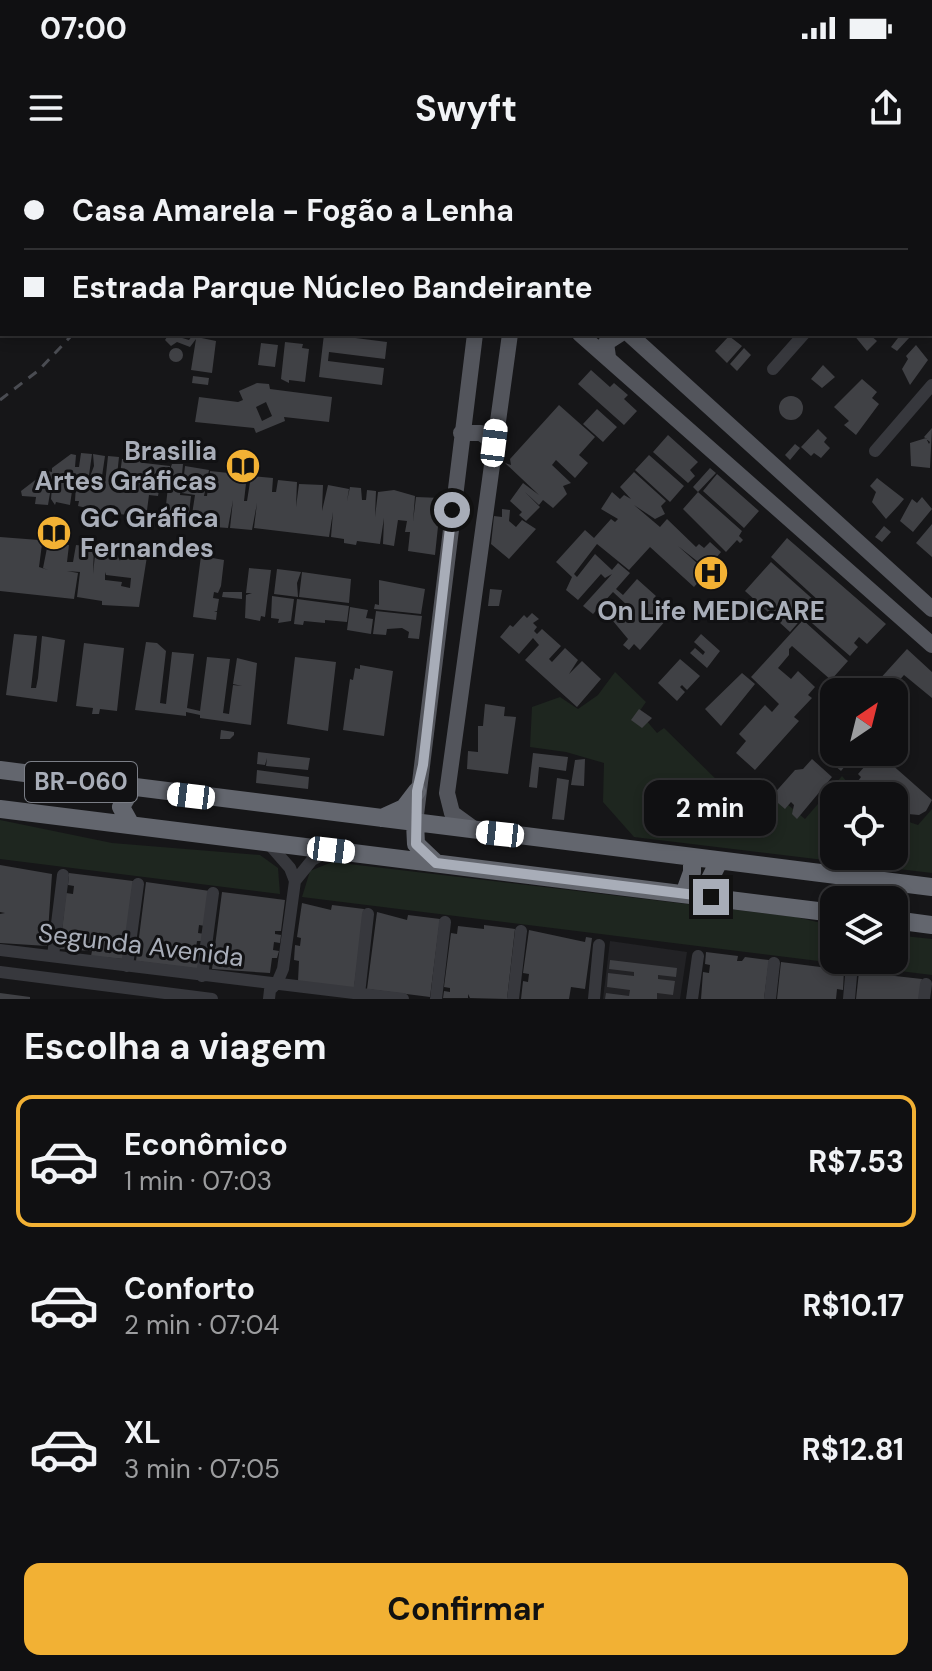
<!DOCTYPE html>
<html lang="pt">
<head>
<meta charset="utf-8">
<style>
	:root { --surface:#101012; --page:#19191b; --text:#f1f3f6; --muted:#9c9d9f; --line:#303032; --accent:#f2b134 }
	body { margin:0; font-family:"DM Sans",sans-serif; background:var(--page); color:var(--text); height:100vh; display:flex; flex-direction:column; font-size:30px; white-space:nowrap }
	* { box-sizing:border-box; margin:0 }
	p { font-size:26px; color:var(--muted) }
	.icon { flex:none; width:44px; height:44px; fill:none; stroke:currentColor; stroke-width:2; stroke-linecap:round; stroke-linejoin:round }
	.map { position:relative; height:839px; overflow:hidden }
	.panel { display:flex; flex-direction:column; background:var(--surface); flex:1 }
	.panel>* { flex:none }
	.top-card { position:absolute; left:0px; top:0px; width:932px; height:176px; box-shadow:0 4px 12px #0003,0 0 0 2px var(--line); display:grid; align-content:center; height:176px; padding:0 24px; background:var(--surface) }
	.needle { width:52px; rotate:35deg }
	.tools { position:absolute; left:820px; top:518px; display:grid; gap:16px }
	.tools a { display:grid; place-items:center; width:88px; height:88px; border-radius:16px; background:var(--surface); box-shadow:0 4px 12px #0003,0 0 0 2px var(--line); font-size:40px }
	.end { position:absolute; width:36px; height:36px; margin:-18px; border:10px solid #a8adb8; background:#111; box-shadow:0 0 0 4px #111 }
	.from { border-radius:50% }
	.bubble { position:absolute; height:56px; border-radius:16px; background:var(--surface); box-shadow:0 4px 12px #0003,0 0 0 2px var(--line); font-size:26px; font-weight:700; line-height:56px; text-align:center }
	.car { position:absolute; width:24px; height:48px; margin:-24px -12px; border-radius:10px; box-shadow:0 0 6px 2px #0007; background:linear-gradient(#fff 24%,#345 0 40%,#fff 0 76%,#345 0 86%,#fff 0) }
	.top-card b { display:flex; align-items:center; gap:28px; height:76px; font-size:30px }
	.top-card b+b { border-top:2px solid var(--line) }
	.top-card i { width:20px; height:20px; background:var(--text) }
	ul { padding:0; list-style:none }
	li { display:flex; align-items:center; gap:24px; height:132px; margin:0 16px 12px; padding:0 8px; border:4px solid transparent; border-radius:16px }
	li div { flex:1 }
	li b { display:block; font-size:30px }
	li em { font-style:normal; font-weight:700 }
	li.on { border-color:var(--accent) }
	li>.icon { width:72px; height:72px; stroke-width:1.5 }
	h2 { padding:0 24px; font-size:36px; line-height:96px }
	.cta { display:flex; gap:16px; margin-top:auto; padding:16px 24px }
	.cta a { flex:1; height:92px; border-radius:16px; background:var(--accent); color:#111; font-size:32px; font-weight:700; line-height:92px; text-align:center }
	.status { display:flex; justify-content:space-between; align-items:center; height:56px; padding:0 40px; background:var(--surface); direction:ltr }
	.status svg { height:22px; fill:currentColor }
	header { display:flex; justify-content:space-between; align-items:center; height:104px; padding:0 24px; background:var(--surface); font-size:36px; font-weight:700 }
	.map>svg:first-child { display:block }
	.built { fill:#222225 }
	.green { fill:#1e261f }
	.building { fill:#404145; fill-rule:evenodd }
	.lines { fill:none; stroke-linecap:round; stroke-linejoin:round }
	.minor { stroke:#37383d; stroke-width:12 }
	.major { stroke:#53555c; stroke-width:16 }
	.highway { stroke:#63666e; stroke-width:18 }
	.rail { stroke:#4a4c52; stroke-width:3; stroke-dasharray:10 8; stroke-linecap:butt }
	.route { stroke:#a8adb8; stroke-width:10 }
	.labels { text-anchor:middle; stroke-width:6; stroke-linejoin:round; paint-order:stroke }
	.shield { fill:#111113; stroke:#7b7e86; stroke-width:2 }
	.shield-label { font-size:24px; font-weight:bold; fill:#a8adb8 }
	.poi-label { font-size:26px; font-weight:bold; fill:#a8adb8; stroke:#111113; text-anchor:end }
	.street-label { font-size:26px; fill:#a8adb8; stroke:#111113 }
</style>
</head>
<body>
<div class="status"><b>07:00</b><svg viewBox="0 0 49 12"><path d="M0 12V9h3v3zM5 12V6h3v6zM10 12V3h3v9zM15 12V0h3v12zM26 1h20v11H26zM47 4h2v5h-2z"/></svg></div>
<header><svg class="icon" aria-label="menu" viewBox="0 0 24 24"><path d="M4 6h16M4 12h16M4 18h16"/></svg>Swyft<svg class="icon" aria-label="share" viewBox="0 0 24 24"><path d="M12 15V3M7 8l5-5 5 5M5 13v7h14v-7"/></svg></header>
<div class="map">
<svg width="932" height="839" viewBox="0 0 932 839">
	<rect width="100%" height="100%" fill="#161618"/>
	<path class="built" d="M610,781L687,792L680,839H603Z"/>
	<path class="green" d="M615,512L646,542L639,552L657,573L664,568L726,629L736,623L758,631L769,629L805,659L842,616L859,636H834V696H894V657L918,665L932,649V713L634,677L603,642L604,603L566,592L530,587L532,547L560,537L578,549L598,535Z
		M0,660L112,683L260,695L278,708L280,734L0,699Z
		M332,702L796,757L834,766V800H894V775L932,779V815L302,737L310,711Z"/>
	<path class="building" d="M169,174L189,180L192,176L216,181L212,213L191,210L196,179L190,187L177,182L171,186L165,180Z
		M324,174L387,182L385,199L329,192L328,201L384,208L382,225L319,217Z
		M853,174H869L877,181L867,191Z
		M901,174L917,177L909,178L897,191L891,187Z
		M729,176L742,186L727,203L715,191Z
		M285,182L303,184L302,188L309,189L305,222L289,220V223L281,219Z
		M261,183L278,185L275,207L258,205Z
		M916,185L928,200L910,225L902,209L908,199L906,196Z
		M169 195a7 7 0 1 1 14 0a7 7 0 1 1-14 0Z
		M744,188L751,195L737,211L730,204Z
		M823,205L835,217L822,228L811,219Z
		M591,210L610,227L614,223L628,235L624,239L637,251L624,265L578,224Z
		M193,216L209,218L208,225L192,223Z
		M862,219L877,232L872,238L879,244L856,275L844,265L849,261L834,247Z
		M257,223L269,224L270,229L332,237L329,262L284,257L285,261L256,273L254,268L195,262L199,237L238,242L243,240L239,231ZM266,242L272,256L262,261L256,247Z
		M779 248a12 12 0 1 1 24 0a12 12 0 1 1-24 0Z
		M559,245L595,277L579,295L588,303L575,318L556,300L552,305L571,323L563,326L567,334L553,348L543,340L539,345L525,332L540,347L526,361L519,355L522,352L510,341L523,323L539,335L505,303L511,305L510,299Z
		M597,249L617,267L603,282L583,264Z
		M932,268L930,308L911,306L910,283L926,278L929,284L930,282L924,277Z
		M818,269L827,278L824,282L830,288L821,298L814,293L811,296L801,287Z
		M668,275L698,302L690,310L695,316L688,323L653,292Z
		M795,284L800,288L790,300L785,295Z
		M81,293L92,294L88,322L94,306L93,294L105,296L101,323L105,324L108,296L119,297L116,325L129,327V323L119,322L122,299H145L144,303L170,306V309L172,304H183L180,335L191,336L188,361L165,355L168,326L167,331L159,330L158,336L149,335L146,358L139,357L141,345L138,355L112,354L78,346L79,341H75L76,324H73L70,345L56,342L55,345L51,339L53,315L48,345L35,344L36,337L22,336L21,331L47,311L52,312V308L71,294L76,295L75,307H79Z
		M649,295L684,326L670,342L635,310Z
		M185,306L209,310L204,336H207L210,311L247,315L244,341H247L251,316L273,318L272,332H276L278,320L297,322L296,347L299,324L323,325L322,351L328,325L349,329L347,341L350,327L361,328L362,340H366L367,330L376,331L375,357L378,332L394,330L415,336L413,362L416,337L441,338L435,395L408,391L410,372H405L407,361L398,360L394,386L383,384L384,358L380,384L357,381L356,385L344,383V379L331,377L333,352L329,377L254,368L257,343L252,370L230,368L233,340L228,368L215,367L216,361H191L195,335L182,333Z
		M710,308L716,313L698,332L742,371L739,376L743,380L740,383L737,380L726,392L683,349L698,332L693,327Z
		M634,312L666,341L661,346L665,354L655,359L634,345L660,367L667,359L696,387L699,384L704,388L710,382L721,392L707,409L678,386L707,412L694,427L650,387L629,410L597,384L574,414L577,417L595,394L612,410L618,403L630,413L616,429L623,435L637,419L656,436L653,439L673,452L640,490L634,484L629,490L623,485L628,479L613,461L627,445L613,432L593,454L583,446L612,414L605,418L601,414L578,440L566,430L572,417L556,402L585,370L594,378L611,359L615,362L618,359L601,349L612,332L620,339L624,335L631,339L620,327Z
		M717,314L759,351L744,368L703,331Z
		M877,318L904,339L899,345L896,342L899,345L886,359L872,342L876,332L870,326Z
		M922,337L932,349L913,372L900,361L912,339L917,343Z
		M502,349L510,350L509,361L516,367L522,360L536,369L509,399L491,384L494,356L502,357Z
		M932,364V397L916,383Z
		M884,366L891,372L882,382L875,377Z
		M0,377L39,380L42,384L39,407L48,410L43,408L48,383L69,385L67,402H73L76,385L94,387L93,414L96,385L115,390L120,401L122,390H148L139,447L102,445V441L77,437L80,412L67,411L78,413L74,439L0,431ZM105,412L106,415L131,418L130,428L121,426L122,422L105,420Z
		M787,378L886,464L867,484L859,477L854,483L858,487L850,496L805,457L819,441L771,397Z
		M201,396L224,400L221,426L218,433L214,432L213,438L219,439L217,451L214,452H217L216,460L193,457Z
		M771,402L816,442L790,472L745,431Z
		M249,408L271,410L265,457L261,456L260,461L245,458L246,435L252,433H246Z
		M277,409L301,412L297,423L298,437L274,434Z
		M302,412L351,419L349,443L299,437Z
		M379,420L425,429L421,454L374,449L375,444L379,445Z
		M490,429L502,430L499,446H488Z
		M223,432H242V439L222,437Z
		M272,436L294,439L291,461L278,463L279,459L271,458Z
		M297,439L349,446L347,462L325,460V463L304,461L303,465L294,464Z
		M350,447L368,450L366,458L373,459L371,474L347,470Z
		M376,451L422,456L419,479L408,478L409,472L402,468L387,469L386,475L373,474Z
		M532,453L539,459L533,463L537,467L534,471L537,474L542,469L561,486L549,499L552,502L565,488L578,500L569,514L582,501L601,519L577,547L525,500L539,485L533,478L519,494L500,477L510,465L513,467L524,455L527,458Z
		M803,460L848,501L831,520L792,486L789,489V495L778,508L791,519L798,511L815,527L808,535L812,538L794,557L799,561L755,610L736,593L746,581L739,574L765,545L772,552L779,544L751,517Z
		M14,474L37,476L31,528H36L38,518L42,476L65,480L57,542L6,535Z
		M701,474L720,491L707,508L690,493L695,488L703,495L705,492L694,482Z
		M146,482L157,483L166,491L160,543L166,544L172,492L194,494L187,548L200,551L207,497L230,499L223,553L229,554L233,525L242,526L233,524L237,498L257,503L251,565L200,558V555L186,552V556L135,550Z
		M84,483L124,488L117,551L100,549L99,554H92L93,548L76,546Z
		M907,489L932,512V538L904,515L889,532H868Z
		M295,497L336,502L328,571L287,564Z
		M680,499L700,516L687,530L682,525L680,527L685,532L677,541L658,523Z
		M360,505L393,511L384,576L343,570L350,519L353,520L355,508L360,509Z
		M742,513L755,524L721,566L705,549Z
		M894,535L909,548L898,563L894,559Z
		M485,544L505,547L504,556L516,557L508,614L467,609L468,591L478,592V566H483Z
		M639,549L652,558L642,568L631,560Z
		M221,570L234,572V575L230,579H220Z
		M834,573V592H857L841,611L818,591Z
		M258,592L310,598L308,610L266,606L267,598L265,605L257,604Z
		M533,593L568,597L566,611L539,607L537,628L529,627Z
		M881,595L932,640L926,651L919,655L897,653L894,636H872L858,621L861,617L858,614L873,597L876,600Z
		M585,599L584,626L571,625L575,600Z
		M812,599L832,617L797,659L792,654L794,645L791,642L785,649L771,637L795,610L803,609Z
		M257,610L309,617L308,629L256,623Z
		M557,618L569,620L564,660L552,659Z
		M731,639L738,646L722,664L708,652L715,644L721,650L725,647Z
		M0,705L52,714L47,786L0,783V754L5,753L0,752Z
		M69,713L133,721L123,799L91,796L92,791L60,789L66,733L73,734L74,726L68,725Z
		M146,722L210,731L205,766L199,765L198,773L205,774L204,781H197L196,788L202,789L200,809L136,801Z
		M222,732L285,740L281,771H275V774L281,775L280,783L274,782L273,790L279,791L277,798H272L270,813L212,809Z
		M302,743L331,750L332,745L364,749L354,828L298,821L299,801L294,800L295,785L300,786L301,778L297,777Z
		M377,752L407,760L408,755L440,759L430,837L367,829Z
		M484,765L515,769L507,839L470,838L468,834V838H443L444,831L450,832V828L444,827L451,773L457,774L458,766L484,769Z
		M529,770L585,782L586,777L592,778L585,829L571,827L569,839H521L523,821L528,822L529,814L523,813Z
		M706,792L738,796L737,801H742L745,797L769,800L764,839H701L703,812L709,813L710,805L705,804Z
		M610,800L677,808L676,817L658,815V819L675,821L673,835L657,833V839H605L606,833L629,836L630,830L607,827L608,813L634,816V812L609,809Z
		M781,802L844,810L843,830L837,829L836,839H777Z
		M859,812L922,819L919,839H856Z
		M0,833L30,837V839H0Z"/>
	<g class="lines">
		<path class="minor" d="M11,0V2
			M783,2L785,0
			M930,6L932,9
			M930,32L932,29
			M0,57L2,52
			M773,209L804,174
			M875,291L932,225
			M269,684L290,708L295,721L283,809L277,823
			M295,721L312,700L331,690
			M0,790L403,839
			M53,796L63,715
			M127,806L138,724
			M0,812L212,839
			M202,816L213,733
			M359,834L368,754
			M269,839L270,830L276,824
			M436,839L445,762
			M513,839L521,771
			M594,839L599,785
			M692,839L698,796
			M770,839L774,803
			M849,839L851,816
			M924,839L926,824"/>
		<path class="major" d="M470,0V2
			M504,0L505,2
			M580,174L932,485
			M629,174L932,449
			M608,197L606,183L620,174
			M461,273H481L494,283
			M415,663L475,174
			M474,669L452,653L447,633L510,174"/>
		<path class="highway" d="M0,610L932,727
			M0,649L834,753
			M382,658L404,648L417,631
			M415,663L416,684L436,703
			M131,665L121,647L131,630
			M684,734L692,712V697
			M711,737L710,719L719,701
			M894,760L932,765"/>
		<path class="rail" d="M206,2L207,0
			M0,240L39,210L73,174"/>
	</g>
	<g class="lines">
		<path class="route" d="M452,350L423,605L417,631L416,684L436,703L711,737"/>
	</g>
	<defs>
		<g id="library-disc" transform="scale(1.8)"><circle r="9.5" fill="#f2b134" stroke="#111113"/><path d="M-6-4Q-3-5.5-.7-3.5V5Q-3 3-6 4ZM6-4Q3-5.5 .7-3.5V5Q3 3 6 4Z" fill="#111"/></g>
		<g id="hospital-disc" transform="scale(1.8)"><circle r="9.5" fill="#f2b134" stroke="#111113"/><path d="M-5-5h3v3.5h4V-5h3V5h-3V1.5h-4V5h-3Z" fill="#111"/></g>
	</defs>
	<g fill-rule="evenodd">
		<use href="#library-disc" x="243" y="306"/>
		<use href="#library-disc" x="54" y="373"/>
		<use href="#hospital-disc" x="711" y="413"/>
	</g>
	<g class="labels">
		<rect class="shield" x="25" y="602" width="112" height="40" rx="6"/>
		<g class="shield-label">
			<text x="81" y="630">BR-060</text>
		</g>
		<g class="poi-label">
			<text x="217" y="300">Brasilia<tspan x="217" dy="30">Artes Gráficas</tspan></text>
			<text x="80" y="367" text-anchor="start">GC Gráfica<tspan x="80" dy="30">Fernandes</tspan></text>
			<text x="711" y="460" text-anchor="middle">On Life MEDICARE</text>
		</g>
		<g class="street-label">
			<text transform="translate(141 785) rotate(7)" y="9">Segunda Avenida</text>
		</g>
	</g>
</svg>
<div class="tools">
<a><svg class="needle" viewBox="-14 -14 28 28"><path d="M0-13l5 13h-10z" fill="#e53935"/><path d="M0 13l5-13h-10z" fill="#9c9d9f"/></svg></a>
<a><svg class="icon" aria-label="locate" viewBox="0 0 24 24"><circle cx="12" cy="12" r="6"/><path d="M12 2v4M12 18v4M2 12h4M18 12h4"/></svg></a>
<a><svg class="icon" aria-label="layers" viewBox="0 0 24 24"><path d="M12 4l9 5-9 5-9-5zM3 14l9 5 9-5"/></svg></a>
</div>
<i class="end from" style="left:452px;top:350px"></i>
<i class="end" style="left:711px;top:737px"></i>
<div class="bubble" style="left:644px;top:620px;width:132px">2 min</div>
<i class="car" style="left:494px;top:283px;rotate:7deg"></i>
<i class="car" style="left:191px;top:636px;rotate:277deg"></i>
<i class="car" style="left:500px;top:674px;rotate:276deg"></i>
<i class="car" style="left:331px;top:690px;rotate:97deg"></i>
<div class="top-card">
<b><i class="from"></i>Casa Amarela - Fogão a Lenha</b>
<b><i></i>Estrada Parque Núcleo Bandeirante</b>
</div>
</div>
<section class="panel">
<h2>Escolha a viagem</h2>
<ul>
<li class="on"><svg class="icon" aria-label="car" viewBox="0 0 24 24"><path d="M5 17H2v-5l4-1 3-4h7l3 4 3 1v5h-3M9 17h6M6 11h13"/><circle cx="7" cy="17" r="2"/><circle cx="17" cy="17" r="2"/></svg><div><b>Econômico</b><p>1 min · 07:03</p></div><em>R$7.53</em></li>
<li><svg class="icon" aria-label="car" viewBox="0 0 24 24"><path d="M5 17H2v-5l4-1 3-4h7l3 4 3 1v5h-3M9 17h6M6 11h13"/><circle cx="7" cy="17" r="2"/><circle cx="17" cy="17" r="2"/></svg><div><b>Conforto</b><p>2 min · 07:04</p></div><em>R$10.17</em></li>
<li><svg class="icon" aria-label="car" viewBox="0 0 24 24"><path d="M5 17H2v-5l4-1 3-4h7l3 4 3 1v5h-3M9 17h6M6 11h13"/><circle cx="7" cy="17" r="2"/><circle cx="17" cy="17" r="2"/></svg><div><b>XL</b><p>3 min · 07:05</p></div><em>R$12.81</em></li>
</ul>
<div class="cta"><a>Confirmar</a></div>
</section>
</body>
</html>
